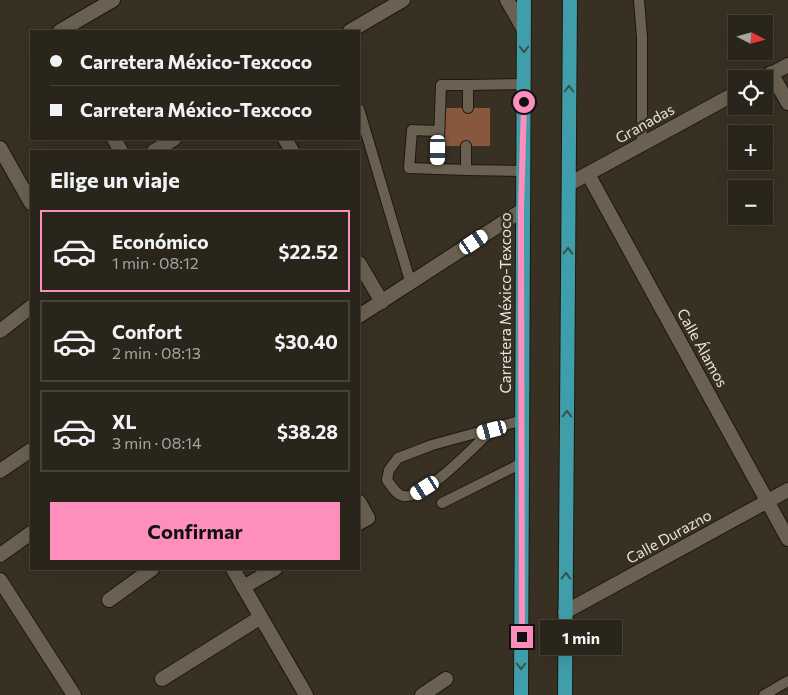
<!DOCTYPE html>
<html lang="es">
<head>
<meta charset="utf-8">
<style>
	:root { --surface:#2a251a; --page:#363127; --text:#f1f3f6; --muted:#a5a5a2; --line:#464239; --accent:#fe8ebc }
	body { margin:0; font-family:Commissioner,sans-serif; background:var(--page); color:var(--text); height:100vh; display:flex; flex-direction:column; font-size:19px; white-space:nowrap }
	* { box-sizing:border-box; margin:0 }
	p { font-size:16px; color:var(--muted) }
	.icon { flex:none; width:28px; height:28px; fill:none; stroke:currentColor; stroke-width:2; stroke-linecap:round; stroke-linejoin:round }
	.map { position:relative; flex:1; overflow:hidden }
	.side { position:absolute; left:30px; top:150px; width:330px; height:420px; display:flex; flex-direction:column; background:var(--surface); border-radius:0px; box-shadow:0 5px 20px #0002,0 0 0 1px var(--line) }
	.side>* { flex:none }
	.top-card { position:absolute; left:30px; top:30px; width:330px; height:110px; border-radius:0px; box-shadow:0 5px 20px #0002,0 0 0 1px var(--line); display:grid; align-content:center; height:110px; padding:0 20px; background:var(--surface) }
	.needle { width:32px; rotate:96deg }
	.tools { position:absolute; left:728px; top:15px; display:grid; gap:10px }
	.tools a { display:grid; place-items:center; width:45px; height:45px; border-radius:0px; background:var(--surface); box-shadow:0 5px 20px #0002,0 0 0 1px var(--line); font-size:25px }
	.end { position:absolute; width:22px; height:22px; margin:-11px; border:6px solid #fe8ebc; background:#111; box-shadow:0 0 0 2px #111 }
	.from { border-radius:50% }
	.bubble { position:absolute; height:35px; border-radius:0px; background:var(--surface); box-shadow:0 5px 20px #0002,0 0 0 1px var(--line); font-size:16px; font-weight:700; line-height:35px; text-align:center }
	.car { position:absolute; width:15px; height:30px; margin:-15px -8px; border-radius:6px; box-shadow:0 0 4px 1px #0007; background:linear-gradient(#fff 24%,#345 0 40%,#fff 0 76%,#345 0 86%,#fff 0) }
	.top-card b { display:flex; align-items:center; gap:18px; height:48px; font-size:19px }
	.top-card b+b { border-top:1px solid var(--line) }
	.top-card i { width:12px; height:12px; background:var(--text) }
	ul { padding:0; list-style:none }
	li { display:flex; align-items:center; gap:15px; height:82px; margin:0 10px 8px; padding:0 10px; border:2px solid var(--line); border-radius:0px }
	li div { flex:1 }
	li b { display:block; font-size:19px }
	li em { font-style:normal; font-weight:700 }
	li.active { border-color:var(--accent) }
	li>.icon { width:45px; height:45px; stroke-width:1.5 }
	h2 { padding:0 20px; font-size:22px; line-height:60px }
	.action { display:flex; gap:10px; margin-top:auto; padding:10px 20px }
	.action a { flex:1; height:58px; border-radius:0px; background:var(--accent); color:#111; font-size:20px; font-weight:700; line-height:58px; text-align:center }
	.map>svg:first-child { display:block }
	.building { fill:#87583e }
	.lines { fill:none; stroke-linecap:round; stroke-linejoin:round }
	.service-casing { stroke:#1f180c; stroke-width:12 }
	.minor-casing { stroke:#1f180c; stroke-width:16 }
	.trunk-casing { stroke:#1f180c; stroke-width:16 }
	.service { stroke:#6a6152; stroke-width:10 }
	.minor { stroke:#6a6152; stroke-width:14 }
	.trunk { stroke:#3f9eaa; stroke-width:14 }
	.oneway { stroke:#3a524c }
	.route { stroke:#fe8ebc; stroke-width:6 }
	.labels { text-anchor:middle; stroke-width:5; stroke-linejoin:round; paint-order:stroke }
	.street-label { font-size:15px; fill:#e7e3da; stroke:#383123 }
</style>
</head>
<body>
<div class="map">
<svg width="788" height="695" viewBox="0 0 788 695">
	<rect width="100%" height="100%" fill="#383123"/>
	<path class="building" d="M444,108H490V146H444Z"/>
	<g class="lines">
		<g class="service-casing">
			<path id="service" d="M639,0L642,37V145
				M468,108V85L524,84
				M359,109L411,284
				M466,146V170L523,171
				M438,169L409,168L412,130L438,131
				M466,170L438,169L441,85H468
				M493,429C476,444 425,500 403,496C395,494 392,486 387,480L389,470L398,458L432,445L523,420
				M442,503L522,463
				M764,695L788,681"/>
		</g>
		<g class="minor-casing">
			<path id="minor" d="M507,0L523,28
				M60,31L113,0
				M350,31L403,0
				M771,73L788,103
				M762,79L788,65
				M114,139L121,151
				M285,139L292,151
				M0,148L31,203
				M154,151L174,139
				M588,174L788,539
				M569,184L736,93
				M359,263L382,302
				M359,316L521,211
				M0,331L31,307
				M0,471L31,450
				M359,502L368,518L359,523
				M0,555L31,533
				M233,569L306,695
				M0,580L74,695
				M243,587L275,569
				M109,600L152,569
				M565,612L788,490
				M162,679L261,617
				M422,695L446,679"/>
		</g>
		<g class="trunk-casing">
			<path id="trunk" d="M521,695L524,0
				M565,695L570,0"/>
		</g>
		<use href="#service" class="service"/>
		<use href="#minor" class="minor"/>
		<use href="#trunk" class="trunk"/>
	</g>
	<defs><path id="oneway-chevron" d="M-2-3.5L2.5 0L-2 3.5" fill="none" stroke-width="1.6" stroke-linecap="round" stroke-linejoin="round" transform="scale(1.25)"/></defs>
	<g class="oneway">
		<use href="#oneway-chevron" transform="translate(524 49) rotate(90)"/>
		<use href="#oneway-chevron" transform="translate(569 89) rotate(-90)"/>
		<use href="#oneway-chevron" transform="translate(568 251) rotate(-89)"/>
		<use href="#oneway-chevron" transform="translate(567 414) rotate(-89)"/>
		<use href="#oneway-chevron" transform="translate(566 576) rotate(-89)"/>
		<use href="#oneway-chevron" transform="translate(521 666) rotate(90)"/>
	</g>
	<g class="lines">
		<path class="route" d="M522,637L521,211L524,102"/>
	</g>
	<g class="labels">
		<g class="street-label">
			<text transform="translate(645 124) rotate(-29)" y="5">Granadas</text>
			<text transform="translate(506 303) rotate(-90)" y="5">Carretera México-Texcoco</text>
			<text transform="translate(702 348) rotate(61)" y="5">Calle Álamos</text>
			<text transform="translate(669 537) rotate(-29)" y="5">Calle Durazno</text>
		</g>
	</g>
</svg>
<div class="tools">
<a><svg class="needle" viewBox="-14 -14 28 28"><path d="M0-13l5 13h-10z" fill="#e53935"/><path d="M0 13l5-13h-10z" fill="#a5a5a2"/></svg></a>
<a><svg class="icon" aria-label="locate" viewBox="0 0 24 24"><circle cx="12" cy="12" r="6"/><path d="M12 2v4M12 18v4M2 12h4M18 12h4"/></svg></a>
<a>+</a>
<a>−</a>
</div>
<i class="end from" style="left:524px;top:102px"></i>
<i class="end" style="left:522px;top:637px"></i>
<div class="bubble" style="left:540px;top:620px;width:82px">1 min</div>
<i class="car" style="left:438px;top:150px;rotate:180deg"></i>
<i class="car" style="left:474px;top:242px;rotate:56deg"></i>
<i class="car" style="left:492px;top:430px;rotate:255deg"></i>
<i class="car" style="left:425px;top:488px;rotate:238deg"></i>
<div class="top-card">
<b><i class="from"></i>Carretera México-Texcoco</b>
<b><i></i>Carretera México-Texcoco</b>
</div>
<section class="side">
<h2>Elige un viaje</h2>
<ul>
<li class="active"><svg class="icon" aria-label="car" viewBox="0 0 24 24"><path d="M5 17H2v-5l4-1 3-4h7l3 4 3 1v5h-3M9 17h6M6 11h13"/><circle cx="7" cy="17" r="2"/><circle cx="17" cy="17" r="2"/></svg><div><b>Económico</b><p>1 min · 08:12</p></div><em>$22.52</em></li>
<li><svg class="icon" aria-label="car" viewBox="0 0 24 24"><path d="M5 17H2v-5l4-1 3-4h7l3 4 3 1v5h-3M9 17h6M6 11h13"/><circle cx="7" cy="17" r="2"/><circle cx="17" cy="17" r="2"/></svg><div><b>Confort</b><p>2 min · 08:13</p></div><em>$30.40</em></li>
<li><svg class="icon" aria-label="car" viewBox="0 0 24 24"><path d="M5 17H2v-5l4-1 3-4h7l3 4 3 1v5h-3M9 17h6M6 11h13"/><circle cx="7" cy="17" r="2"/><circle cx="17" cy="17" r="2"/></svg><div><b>XL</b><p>3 min · 08:14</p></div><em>$38.28</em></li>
</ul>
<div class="action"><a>Confirmar</a></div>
</section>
</div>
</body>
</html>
